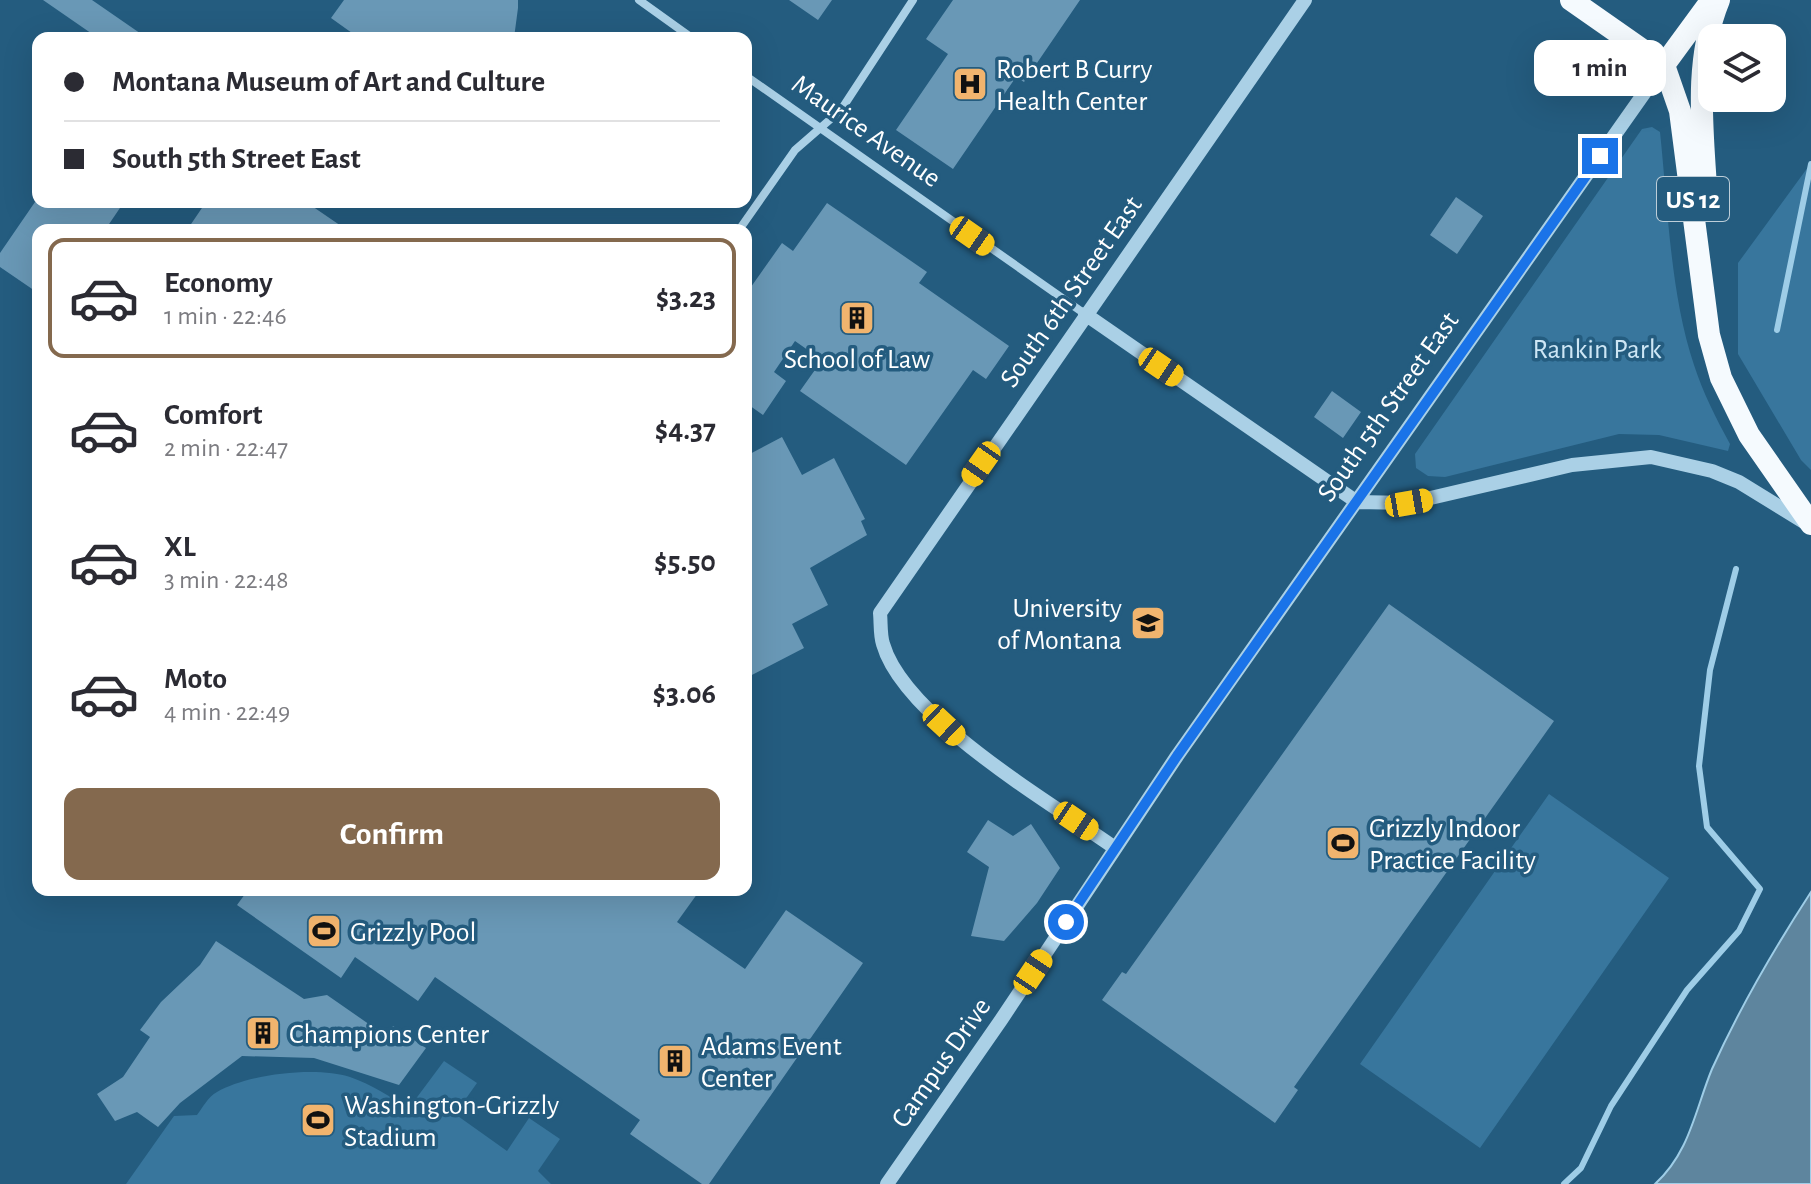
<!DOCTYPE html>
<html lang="en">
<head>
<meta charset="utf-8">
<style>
	:root { --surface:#fff; --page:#f2f2f3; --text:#2b2b33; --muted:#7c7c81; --line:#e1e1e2; --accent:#84694e }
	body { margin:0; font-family:"Alegreya Sans",sans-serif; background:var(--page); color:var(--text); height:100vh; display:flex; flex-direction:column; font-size:30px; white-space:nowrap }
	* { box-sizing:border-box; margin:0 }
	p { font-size:26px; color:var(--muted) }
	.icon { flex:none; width:44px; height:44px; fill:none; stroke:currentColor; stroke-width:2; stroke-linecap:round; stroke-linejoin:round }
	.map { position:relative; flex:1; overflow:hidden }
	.details { position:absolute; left:32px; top:224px; width:720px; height:672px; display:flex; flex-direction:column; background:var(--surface); border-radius:16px; box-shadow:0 8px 32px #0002 }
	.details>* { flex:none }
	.top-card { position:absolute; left:32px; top:32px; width:720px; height:176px; border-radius:16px; box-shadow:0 8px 32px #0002; display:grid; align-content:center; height:176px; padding:0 32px; background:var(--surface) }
	.fabs { position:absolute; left:1698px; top:24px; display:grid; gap:16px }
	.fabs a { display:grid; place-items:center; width:88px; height:88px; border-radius:16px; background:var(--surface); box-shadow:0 8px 32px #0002; font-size:40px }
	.end { position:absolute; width:36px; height:36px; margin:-18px; border:10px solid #1a73e8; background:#fff; box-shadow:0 0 0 4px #fff }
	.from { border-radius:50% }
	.bubble { position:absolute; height:56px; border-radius:16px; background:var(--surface); box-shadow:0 8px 32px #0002; font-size:26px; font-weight:700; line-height:56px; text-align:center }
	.car { position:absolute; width:24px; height:48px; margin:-24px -12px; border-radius:10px; box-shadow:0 0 6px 2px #0007; background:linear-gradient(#f5c518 24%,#345 0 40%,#f5c518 0 76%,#345 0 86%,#f5c518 0) }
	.top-card b { display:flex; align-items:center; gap:28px; height:76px; font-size:30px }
	.top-card b+b { border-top:2px solid var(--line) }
	.top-card i { width:20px; height:20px; background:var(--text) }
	ul { padding:14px 0 0; list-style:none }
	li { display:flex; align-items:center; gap:24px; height:120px; margin:0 16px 12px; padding:0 16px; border:4px solid transparent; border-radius:16px }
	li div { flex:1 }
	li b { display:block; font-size:30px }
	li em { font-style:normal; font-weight:700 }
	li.active { border-color:var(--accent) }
	li>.icon { width:72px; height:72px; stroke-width:1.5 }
	.cta { display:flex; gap:16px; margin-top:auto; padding:16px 32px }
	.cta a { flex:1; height:92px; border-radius:16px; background:var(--accent); color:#fff; font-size:32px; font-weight:700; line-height:92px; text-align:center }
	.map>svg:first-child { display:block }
	.green { fill:#38769d }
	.water { fill:#5e859e; stroke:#9ecde7; stroke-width:2 }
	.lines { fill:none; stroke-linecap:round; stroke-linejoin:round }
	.stream { stroke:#9ecde7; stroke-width:6 }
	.building { fill:#6998b6 }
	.minor { stroke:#aad0e6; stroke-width:8 }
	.tertiary { stroke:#aad0e6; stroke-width:14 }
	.trunk { stroke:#f5fafe; stroke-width:22 }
	.route { stroke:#1a73e8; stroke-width:10 }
	.labels { text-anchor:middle; stroke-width:7; stroke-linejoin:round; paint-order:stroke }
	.shield { fill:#245c7f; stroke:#bdced9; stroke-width:2 }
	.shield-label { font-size:26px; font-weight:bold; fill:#fff }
	.poi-label { font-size:28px; fill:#fff; stroke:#245c7f; text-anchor:start }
	.street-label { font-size:28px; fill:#fff; stroke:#245c7f }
	.park-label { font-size:28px; fill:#cde6f5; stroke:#245c7f }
</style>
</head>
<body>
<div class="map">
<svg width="1811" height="1184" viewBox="0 0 1811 1184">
	<rect width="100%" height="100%" fill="#245c7f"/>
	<path class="green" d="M1652,127L1660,132C1668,207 1670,293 1694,365C1703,393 1716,418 1730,444L1728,451L1659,435L1619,434L1445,477L1428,476L1416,468L1415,454L1642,129Z
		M1811,163V470L1801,460L1738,354V263Z
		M1549,794L1669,878L1480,1148L1360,1064Z
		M444,1061L477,1083L455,1114L507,1151L529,1118L560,1139L538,1171L551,1184H126L174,1116L197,1115C203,1107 208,1097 217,1092C248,1074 316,1066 350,1077C371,1084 390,1097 409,1108Z"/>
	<path class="water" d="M1811,892V1184H1655C1690,1152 1695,1110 1712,1069C1740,1007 1774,949 1811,892Z"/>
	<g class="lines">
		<path class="stream" d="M1777,330L1811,164
			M1564,1184L1581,1168L1611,1106L1687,990L1739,931L1760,889L1707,827L1699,766L1710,670L1736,569"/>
	</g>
	<path class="building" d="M43,0H92L147,38H98Z
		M344,0H518V8L514,38H359L331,18Z
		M789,0H832L818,20Z
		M953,0H1080L1024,82L1016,77L953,169L896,130L948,54L926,39Z
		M1456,197L1483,216L1457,254L1430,235Z
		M35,202H124L105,230H38V293L0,267V253Z
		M206,202H306L347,230H187Z
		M827,203L927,272L919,283L1009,346L986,379L973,370L906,465L800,391L822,360L795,341L774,372L786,381L763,415L746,403V294L782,243L793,251Z
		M1332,391L1361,412L1343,438L1314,417Z
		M782,437L802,475L834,458L865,519L861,521L867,535L810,568L828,605L792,624L804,648L746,678V456Z
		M1389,604L1554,721L1294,1087L1298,1090L1275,1123L1102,1000L1122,972L1126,974Z
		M988,820L1013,836L1031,824L1060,868L1037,903L1004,941L971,936L989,867L967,852Z
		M248,890H700L677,922L745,969L786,910L863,963L709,1184H702L630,1134L640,1120L435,977L418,1001L355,957L341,978L237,905Z
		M216,941L304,999L327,995L386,1036L393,1026L426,1048L399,1085L314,1058L242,1056L180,1103L158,1127L137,1112L115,1121L97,1094L123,1077L150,1037L140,1030L161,1002L200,965Z"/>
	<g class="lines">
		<path class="minor" d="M639,0L692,38
			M746,76L1085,314
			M739,230L795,150L841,110L913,0"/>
		<path class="tertiary" d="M1085,314L1357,502L1409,503L1572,465L1651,457L1712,471L1739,482L1804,522
			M1115,848C1053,804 904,718 883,644C880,635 881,623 880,613L1305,0
			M887,1184L1001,1020L1177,756L1664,65"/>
		<path class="trunk" d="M1571,0L1664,65L1680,111L1709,335L1721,378L1749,435L1811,524
			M1664,65L1708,5
			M1707,206C1704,136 1692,66 1719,0"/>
	</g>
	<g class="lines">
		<path class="route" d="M1066,922L1177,756L1600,156"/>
	</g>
	<defs>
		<g id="hospital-square" transform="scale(1.8)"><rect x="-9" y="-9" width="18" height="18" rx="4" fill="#f1b46e" stroke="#245c7f"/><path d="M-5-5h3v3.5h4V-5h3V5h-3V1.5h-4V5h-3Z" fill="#111"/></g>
		<g id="building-square" transform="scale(1.8)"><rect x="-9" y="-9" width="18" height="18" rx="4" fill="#f1b46e" stroke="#245c7f"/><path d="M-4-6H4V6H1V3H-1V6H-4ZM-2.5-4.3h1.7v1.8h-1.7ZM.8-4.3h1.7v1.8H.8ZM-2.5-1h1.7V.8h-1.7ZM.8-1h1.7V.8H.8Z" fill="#111"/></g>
		<g id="university-square" transform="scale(1.8)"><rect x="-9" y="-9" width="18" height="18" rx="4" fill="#f1b46e" stroke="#245c7f"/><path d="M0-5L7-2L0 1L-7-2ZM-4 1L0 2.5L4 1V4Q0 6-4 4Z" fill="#111"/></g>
		<g id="stadium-square" transform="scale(1.8)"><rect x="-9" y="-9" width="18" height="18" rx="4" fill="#f1b46e" stroke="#245c7f"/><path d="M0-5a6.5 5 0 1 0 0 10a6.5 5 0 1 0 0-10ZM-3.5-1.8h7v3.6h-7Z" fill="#111"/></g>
	</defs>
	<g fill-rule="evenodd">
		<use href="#hospital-square" x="970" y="84"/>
		<use href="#building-square" x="857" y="318"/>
		<use href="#university-square" x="1148" y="623"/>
		<use href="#stadium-square" x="1343" y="843"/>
		<use href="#stadium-square" x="324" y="931"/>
		<use href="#building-square" x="263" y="1033"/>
		<use href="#building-square" x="675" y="1061"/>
		<use href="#stadium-square" x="318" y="1120"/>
	</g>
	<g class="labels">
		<rect class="shield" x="1657" y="177" width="72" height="44" rx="6"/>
		<g class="shield-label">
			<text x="1693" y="208">US 12</text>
		</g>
		<g class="poi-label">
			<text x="996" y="78">Robert B Curry<tspan x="996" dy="32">Health Center</tspan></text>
			<text x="857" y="368" text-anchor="middle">School of Law</text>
			<text x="1122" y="617" text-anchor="end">University<tspan x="1122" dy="32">of Montana</tspan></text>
			<text x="1369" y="837">Grizzly Indoor<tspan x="1369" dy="32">Practice Facility</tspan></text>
			<text x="350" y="941">Grizzly Pool</text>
			<text x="289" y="1043">Champions Center</text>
			<text x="701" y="1055">Adams Event<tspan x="701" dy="32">Center</tspan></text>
			<text x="344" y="1114">Washington-Grizzly<tspan x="344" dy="32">Stadium</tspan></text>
		</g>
		<g class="street-label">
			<text transform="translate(867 130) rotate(35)" y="10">Maurice Avenue</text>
			<text transform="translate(1070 291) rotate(-55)" y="10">South 6th Street East</text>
			<text transform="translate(1387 406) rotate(-55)" y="10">South 5th Street East</text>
			<text transform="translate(940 1062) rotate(-55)" y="10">Campus Drive</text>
		</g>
		<g class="park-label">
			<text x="1597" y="358">Rankin Park</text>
		</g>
	</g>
</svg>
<div class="fabs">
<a><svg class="icon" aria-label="layers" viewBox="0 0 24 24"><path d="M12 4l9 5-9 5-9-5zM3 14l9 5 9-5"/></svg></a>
</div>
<i class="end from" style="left:1066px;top:922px"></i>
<i class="end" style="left:1600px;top:156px"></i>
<div class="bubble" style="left:1534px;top:40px;width:132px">1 min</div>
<i class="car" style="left:972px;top:236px;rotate:125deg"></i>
<i class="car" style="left:1161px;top:367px;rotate:124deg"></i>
<i class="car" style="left:981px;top:464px;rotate:215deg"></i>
<i class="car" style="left:1409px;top:503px;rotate:80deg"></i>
<i class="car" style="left:944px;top:725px;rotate:133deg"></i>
<i class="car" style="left:1076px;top:821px;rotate:124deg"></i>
<i class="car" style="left:1033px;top:972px;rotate:34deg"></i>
<div class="top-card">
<b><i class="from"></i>Montana Museum of Art and Culture</b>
<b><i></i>South 5th Street East</b>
</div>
<section class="details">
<ul>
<li class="active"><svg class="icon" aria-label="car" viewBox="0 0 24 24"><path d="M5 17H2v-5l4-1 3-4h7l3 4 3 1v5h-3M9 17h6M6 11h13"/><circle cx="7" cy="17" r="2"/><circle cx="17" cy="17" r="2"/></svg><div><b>Economy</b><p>1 min · 22:46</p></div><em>$3.23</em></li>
<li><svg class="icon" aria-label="car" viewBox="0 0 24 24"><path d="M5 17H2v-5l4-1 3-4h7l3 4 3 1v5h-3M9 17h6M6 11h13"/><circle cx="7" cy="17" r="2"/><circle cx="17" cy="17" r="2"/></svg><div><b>Comfort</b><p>2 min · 22:47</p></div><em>$4.37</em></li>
<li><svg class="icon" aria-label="car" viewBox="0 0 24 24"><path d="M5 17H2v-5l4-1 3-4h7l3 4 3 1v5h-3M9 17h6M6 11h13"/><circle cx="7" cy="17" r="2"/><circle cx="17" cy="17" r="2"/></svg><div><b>XL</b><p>3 min · 22:48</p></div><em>$5.50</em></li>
<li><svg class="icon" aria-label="car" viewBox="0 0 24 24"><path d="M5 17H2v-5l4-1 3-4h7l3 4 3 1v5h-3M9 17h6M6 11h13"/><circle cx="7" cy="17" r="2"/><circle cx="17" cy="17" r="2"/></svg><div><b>Moto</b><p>4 min · 22:49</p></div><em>$3.06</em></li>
</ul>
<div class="cta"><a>Confirm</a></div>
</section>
</div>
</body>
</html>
